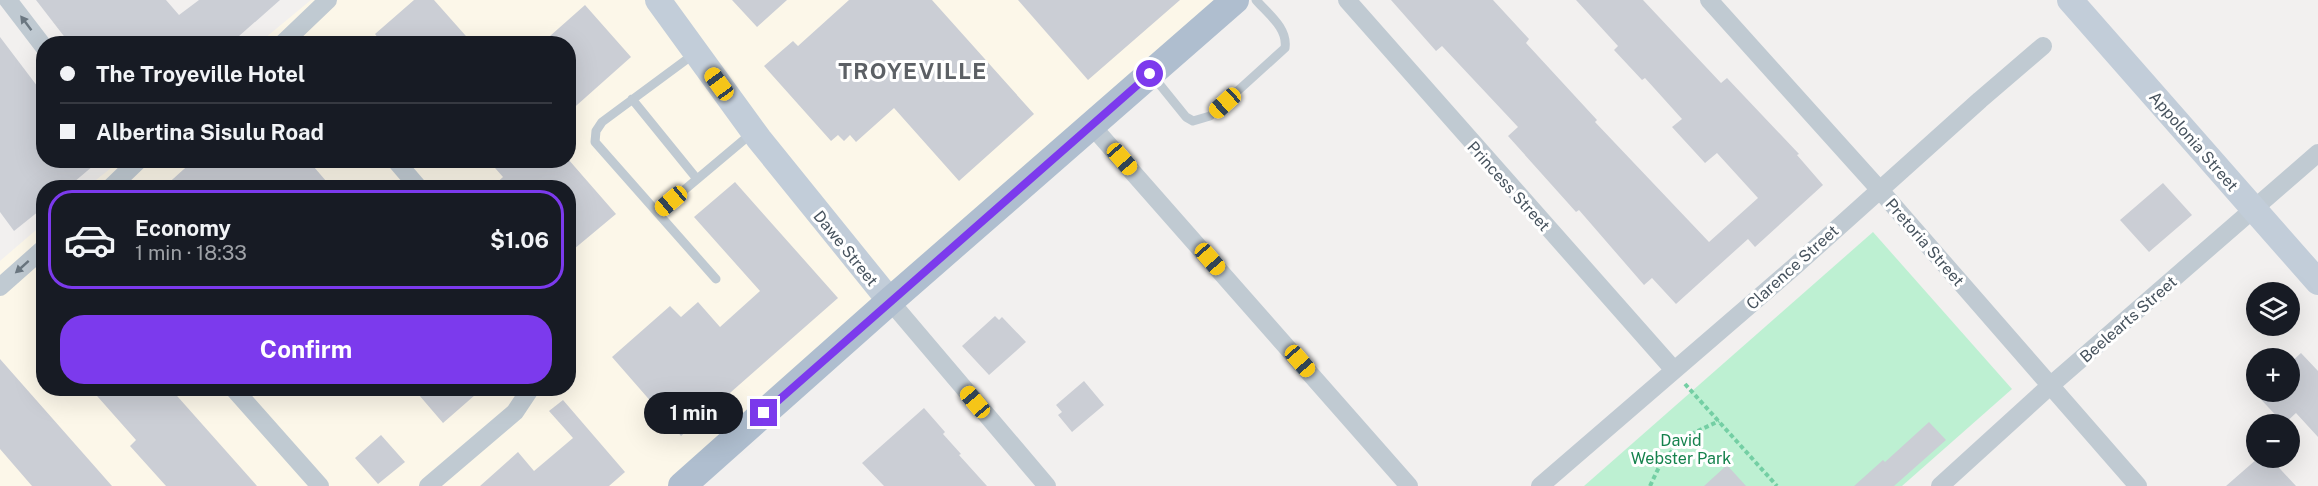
<!DOCTYPE html>
<html lang="en">
<head>
<meta charset="utf-8">
<style>
	:root { --surface:#171b24; --page:#20242c; --text:#f1f3f6; --muted:#9ea1a6; --line:#363941; --accent:#7c3aed }
	body { margin:0; font-family:"Public Sans",sans-serif; background:var(--page); color:var(--text); height:100vh; display:flex; flex-direction:column; font-size:22px; white-space:nowrap }
	* { box-sizing:border-box; margin:0 }
	p { font-size:20px; color:var(--muted) }
	.icon { flex:none; width:33px; height:33px; fill:none; stroke:currentColor; stroke-width:2; stroke-linecap:round; stroke-linejoin:round }
	.map { position:relative; flex:1; overflow:hidden }
	.side { position:absolute; left:36px; top:180px; width:540px; height:216px; display:flex; flex-direction:column; background:var(--surface); border-radius:24px; box-shadow:0 6px 24px #0002 }
	.side>* { flex:none }
	.guide { position:absolute; left:36px; top:36px; width:540px; height:132px; border-radius:24px; box-shadow:0 6px 24px #0002; display:grid; align-content:center; height:132px; padding:0 24px; background:var(--surface) }
	.controls { position:absolute; left:2246px; top:282px; display:grid; gap:12px }
	.controls a { display:grid; place-items:center; width:54px; height:54px; border-radius:50%; background:var(--surface); box-shadow:0 6px 24px #0002; font-size:30px }
	.end { position:absolute; width:27px; height:27px; margin:-14px; border:8px solid #7c3aed; background:#fff; box-shadow:0 0 0 3px #fff }
	.from { border-radius:50% }
	.bubble { position:absolute; height:42px; border-radius:21px; background:var(--surface); box-shadow:0 6px 24px #0002; font-size:20px; font-weight:700; line-height:42px; text-align:center }
	.car { position:absolute; width:18px; height:36px; margin:-18px -9px; border-radius:8px; box-shadow:0 0 4px 2px #0007; background:linear-gradient(#f5c518 24%,#345 0 40%,#f5c518 0 76%,#345 0 86%,#f5c518 0) }
	.guide b { display:flex; align-items:center; gap:21px; height:57px; font-size:22px }
	.guide b+b { border-top:2px solid var(--line) }
	.guide i { width:15px; height:15px; background:var(--text) }
	ul { padding:10px 0 0; list-style:none }
	li { display:flex; align-items:center; gap:18px; height:99px; margin:0 12px 9px; padding:0 12px; border:3px solid transparent; border-radius:24px }
	li div { flex:1 }
	li b { display:block; font-size:22px }
	li em { font-style:normal; font-weight:700 }
	li.selected { border-color:var(--accent) }
	li>.icon { width:54px; height:54px; stroke-width:1.5 }
	.action { display:flex; gap:12px; margin-top:auto; padding:12px 24px }
	.action a { flex:1; height:69px; border-radius:24px; background:var(--accent); color:#fff; font-size:24px; font-weight:700; line-height:69px; text-align:center }
	.map>svg:first-child { display:block }
	.commercial { fill:#fcf7e9 }
	.green { fill:#bdf0d2 }
	.building { fill:#cbced5 }
	.lines { fill:none; stroke-linecap:round; stroke-linejoin:round }
	.path { stroke:#74cfa4; stroke-width:4; stroke-dasharray:4.5 3; stroke-linecap:butt }
	.lane { stroke:#c0cad2; stroke-width:9 }
	.street { stroke:#c0cad2; stroke-width:18 }
	.secondary { stroke:#c2cdd9; stroke-width:26 }
	.primary { stroke:#afbecf; stroke-width:28 }
	.oneway { fill:#6b7781 }
	.route { stroke:#7c3aed; stroke-width:8 }
	.labels { text-anchor:middle; stroke-width:6; stroke-linejoin:round; paint-order:stroke }
	.street-label { font-size:16px; fill:#47535e; stroke:#fff }
	.park-label { font-size:16px; fill:#15824d; stroke:#fff }
	.district-label { font-size:22px; font-weight:bold; letter-spacing:1.5px; fill:#5c6065; stroke:#fff }
</style>
</head>
<body>
<div class="map">
<svg width="2318" height="486" viewBox="0 0 2318 486">
	<rect width="100%" height="100%" fill="#f2f0ef"/>
	<path class="commercial" d="M311,0H1234L672,486H0V261L43,224L44,388H568V188L87,187L120,161L568,160V44L259,43Z"/>
	<path class="green" d="M1873,232L2012,389L1902,486H1584Z"/>
	<path class="building" d="M36,0H166L179,15L199,0H280L230,44H70Z
		M414,0H434L473,44H383L375,34Z
		M732,0H787L757,27Z
		M849,0H932L1034,114L959,181L894,108L856,142L850,135L844,141L838,135L831,141L764,66L793,41L798,46Z
		M1018,0H1180L1088,80Z
		M1391,0H1493L1529,39L1526,43L1597,120L1595,122L1709,242L1758,198L1717,153L1705,163L1672,127L1682,119L1645,78L1642,80L1614,50L1618,46L1576,0H1643L1721,83L1727,78L1799,154L1797,155L1823,185L1755,247L1748,239L1676,304L1652,278L1644,285L1579,210L1576,212L1508,136L1518,127L1442,46L1436,51Z
		M585,5L631,57L568,113V44H541Z
		M0,37L44,95V160H100L67,188H44V207L14,231L0,212Z
		M568,159L616,214L568,254V188H491L503,177L488,160Z
		M194,160H308L332,188H163Z
		M735,182L838,298L681,436L612,357L670,306L681,317L698,302L720,327L760,291L694,217Z
		M2163,183L2192,215L2149,252L2120,220Z
		M995,316L999,320L1002,317L1026,342L989,375L962,346Z
		M2301,353L2318,371V437L2296,413L2284,424L2254,392H2289V364Z
		M0,359L112,486H32L0,449Z
		M1084,381L1104,405L1072,432L1058,415L1062,412L1056,405Z
		M90,388H170L257,486H166L130,446L136,440Z
		M413,388H483L443,423Z
		M563,400L625,472L609,486H480L518,452L534,471L573,438L549,411Z
		M924,408L945,432L943,434L961,454L959,455L987,486H884L862,463Z
		M1929,422L1946,440L1894,486H1854L1883,460L1885,462Z
		M381,435L405,462L378,484L355,458Z
		M2258,458H2270L2296,486H2226Z
		M1727,465L1746,486H1704Z"/>
	<g class="lines">
		<path class="path" d="M1685,384L1777,486
			M1650,486L1660,465L1683,438L1719,421"/>
		<path class="lane" d="M694,54L602,122L596,131L595,142L716,279
			M1152,75L1186,117L1193,121L1210,116L1285,48C1288,28 1268,14 1256,0
			M632,99L697,179
			M658,212L752,133"/>
		<path class="street" d="M8,0L44,47
			M1347,0L1674,370
			M1709,0L1879,189L2138,486
			M282,44L328,0
			M1092,126L1409,486
			M395,160L419,188
			M110,188L139,160
			M0,287L44,248
			M890,301L1047,486
			M233,388L320,486
			M428,486L515,412L531,388
			M1540,486L1794,267L1980,100L2043,46
			M1940,486L2051,385L2318,153"/>
		<path class="secondary" d="M658,0L759,139L890,301
			M2070,0L2318,282"/>
		<path class="primary" d="M682,486L890,301L1235,0"/>
	</g>
	<defs><path id="oneway-solid" d="M-6-.8H1V-3.2L6.5 0L1 3.2V.8H-6Z" transform="scale(1.5)"/></defs>
	<g class="oneway">
		<use href="#oneway-solid" transform="translate(26 23) rotate(-127)"/>
		<use href="#oneway-solid" transform="translate(22 267) rotate(138)"/>
	</g>
	<g class="lines">
		<path class="route" d="M764,413L1150,74"/>
	</g>
	<g class="labels">
		<g class="street-label">
			<text transform="translate(2194 141) rotate(49)" y="6">Appolonia Street</text>
			<text transform="translate(1509 186) rotate(48)" y="6">Princess Street</text>
			<text transform="translate(1925 242) rotate(49)" y="6">Pretoria Street</text>
			<text transform="translate(846 248) rotate(51)" y="6">Dawe Street</text>
			<text transform="translate(1792 267) rotate(-42)" y="6">Clarence Street</text>
			<text transform="translate(2128 319) rotate(-41)" y="6">Beelearts Street</text>
		</g>
		<g class="park-label">
			<text x="1681" y="446">David<tspan x="1681" dy="18">Webster Park</tspan></text>
		</g>
		<g class="district-label">
			<text x="913" y="79">TROYEVILLE</text>
		</g>
	</g>
</svg>
<div class="controls">
<a><svg class="icon" aria-label="layers" viewBox="0 0 24 24"><path d="M12 4l9 5-9 5-9-5zM3 14l9 5 9-5"/></svg></a>
<a>+</a>
<a>−</a>
</div>
<i class="end from" style="left:1150px;top:74px"></i>
<i class="end" style="left:764px;top:413px"></i>
<div class="bubble" style="left:644px;top:392px;width:99px">1 min</div>
<i class="car" style="left:719px;top:84px;rotate:324deg"></i>
<i class="car" style="left:1225px;top:103px;rotate:228deg"></i>
<i class="car" style="left:1122px;top:159px;rotate:139deg"></i>
<i class="car" style="left:671px;top:201px;rotate:230deg"></i>
<i class="car" style="left:1210px;top:259px;rotate:139deg"></i>
<i class="car" style="left:1300px;top:361px;rotate:139deg"></i>
<i class="car" style="left:975px;top:402px;rotate:320deg"></i>
<div class="guide">
<b><i class="from"></i>The Troyeville Hotel</b>
<b><i></i>Albertina Sisulu Road</b>
</div>
<section class="side">
<ul>
<li class="selected"><svg class="icon" aria-label="car" viewBox="0 0 24 24"><path d="M5 17H2v-5l4-1 3-4h7l3 4 3 1v5h-3M9 17h6M6 11h13"/><circle cx="7" cy="17" r="2"/><circle cx="17" cy="17" r="2"/></svg><div><b>Economy</b><p>1 min · 18:33</p></div><em>$1.06</em></li>
</ul>
<div class="action"><a>Confirm</a></div>
</section>
</div>
</body>
</html>
